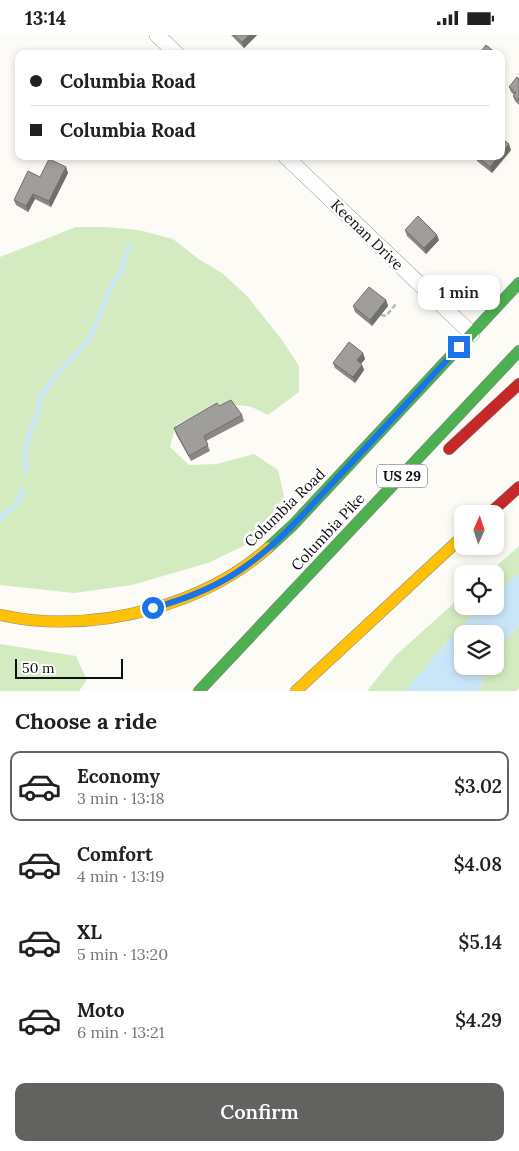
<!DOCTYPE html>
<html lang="en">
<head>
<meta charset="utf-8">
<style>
	:root { --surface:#fff; --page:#f2f2f2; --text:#202124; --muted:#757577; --line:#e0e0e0; --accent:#626260 }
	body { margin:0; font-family:Lora,serif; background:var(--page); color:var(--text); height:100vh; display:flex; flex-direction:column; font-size:19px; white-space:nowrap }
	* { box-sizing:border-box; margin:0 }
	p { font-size:16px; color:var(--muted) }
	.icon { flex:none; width:28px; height:28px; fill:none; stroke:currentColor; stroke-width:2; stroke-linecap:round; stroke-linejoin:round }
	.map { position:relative; height:656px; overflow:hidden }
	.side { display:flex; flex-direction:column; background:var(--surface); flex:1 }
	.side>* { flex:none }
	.top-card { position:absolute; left:15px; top:15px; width:490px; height:110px; border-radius:10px; box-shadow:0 2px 8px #0003; display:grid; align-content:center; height:110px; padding:0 15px; background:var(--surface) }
	.needle { width:32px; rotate:3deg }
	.tools { position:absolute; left:454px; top:470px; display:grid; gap:10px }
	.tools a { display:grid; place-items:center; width:50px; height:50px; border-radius:10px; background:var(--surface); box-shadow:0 2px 8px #0003; font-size:25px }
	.scale { position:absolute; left:15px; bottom:12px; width:108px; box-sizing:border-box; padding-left:5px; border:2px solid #0f0f0f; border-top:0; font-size:14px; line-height:18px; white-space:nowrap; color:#0f0f0f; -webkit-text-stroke:4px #fff; paint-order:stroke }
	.end { position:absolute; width:22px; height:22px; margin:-11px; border:6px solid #1a73e8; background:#fff; box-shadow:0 0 0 2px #fff }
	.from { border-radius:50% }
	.bubble { position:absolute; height:35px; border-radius:10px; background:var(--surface); box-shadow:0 2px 8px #0003; font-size:16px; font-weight:600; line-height:35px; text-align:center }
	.top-card b { display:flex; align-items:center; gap:18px; height:48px; font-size:19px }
	.top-card b+b { border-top:1px solid var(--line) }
	.top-card i { width:12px; height:12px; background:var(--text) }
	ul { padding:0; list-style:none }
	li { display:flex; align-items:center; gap:15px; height:70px; margin:0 10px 8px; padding:0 5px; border:2px solid transparent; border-radius:10px }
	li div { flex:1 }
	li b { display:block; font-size:19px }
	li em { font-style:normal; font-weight:600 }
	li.current { border-color:var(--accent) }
	li>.icon { width:45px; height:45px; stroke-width:1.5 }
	h2 { padding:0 15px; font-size:22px; line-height:60px }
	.cta { display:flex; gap:10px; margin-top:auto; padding:10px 15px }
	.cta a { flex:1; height:58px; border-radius:10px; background:var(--accent); color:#fff; font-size:20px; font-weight:600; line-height:58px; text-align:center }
	.status { display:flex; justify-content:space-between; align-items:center; height:35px; padding:0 25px; background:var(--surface); direction:ltr }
	.status svg { height:14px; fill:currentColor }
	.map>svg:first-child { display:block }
	.forest { fill:#d4ebc1 }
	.water { fill:#c9e6f8 }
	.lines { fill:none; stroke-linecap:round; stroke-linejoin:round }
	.stream { stroke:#c9e6f8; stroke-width:4.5 }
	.street-casing { stroke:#969593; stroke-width:16 }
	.fast-casing { stroke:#8c8c89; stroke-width:12 }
	.slow-casing { stroke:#8c8c89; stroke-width:12 }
	.jam-casing { stroke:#8c8c89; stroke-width:12 }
	.path { stroke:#b9b9b8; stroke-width:2.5; stroke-dasharray:5 2.5; stroke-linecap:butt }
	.street { stroke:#fffefe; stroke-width:15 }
	.fast { stroke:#4caf50; stroke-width:11 }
	.slow { stroke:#ffc107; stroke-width:11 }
	.jam { stroke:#c62828; stroke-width:11 }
	.wall { fill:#8a8884 }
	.shaded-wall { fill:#706f6c }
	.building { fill:#a09e9a; stroke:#706f6c }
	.route { stroke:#1a73e8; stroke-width:6 }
	.labels { text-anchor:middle; stroke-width:5; stroke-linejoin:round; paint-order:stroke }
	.shield { fill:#fff; stroke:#575757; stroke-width:1 }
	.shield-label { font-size:14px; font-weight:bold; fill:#0f0f0f }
	.street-label { font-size:15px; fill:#0f0f0f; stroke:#fff }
</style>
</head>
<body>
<div class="status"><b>13:14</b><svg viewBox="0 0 49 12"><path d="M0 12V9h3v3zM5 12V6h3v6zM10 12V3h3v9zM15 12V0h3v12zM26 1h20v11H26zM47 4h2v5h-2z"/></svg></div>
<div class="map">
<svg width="519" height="656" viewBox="0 0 519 656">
	<rect width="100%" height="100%" fill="#fcfbf5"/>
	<path class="forest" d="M76,192H106L139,195L173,204L200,225L222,238L247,261L282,305L299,331V357L268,380C261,377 254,372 247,371C223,367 197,380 176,390L170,412L189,430L217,429L254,419L278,435L284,461L256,505L208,528L132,550L74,558L0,550V222Z
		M519,511V538L495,560V539H487Z
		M462,561V571H483L458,595L405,656H367L396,620Z
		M519,590V653L516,656H479L484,638L489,631H495V621L502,609Z
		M0,609L76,621L87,645L79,656H0Z"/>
	<path class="water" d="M519,538V590L502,609L495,621V599H462V631H489L484,638L479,656H405L458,595L483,571H495V560Z"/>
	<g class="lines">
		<path class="stream" d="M26,436L25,416L29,400L36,383L41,362L56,341L87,307L97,287L108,258L119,239L130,210
			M0,485L2,481L16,471L23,455"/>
		<g class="street-casing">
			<path id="street" d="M157,0L177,19
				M285,121L472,299"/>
		</g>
		<g class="fast-casing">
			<path id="fast" d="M268,513L293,490L519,248
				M199,656L519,316"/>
		</g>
		<g class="slow-casing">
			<path id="slow" d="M0,580C10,582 20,584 30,585C112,593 206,568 268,513
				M296,656L462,502"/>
		</g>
		<g class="jam-casing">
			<path id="jam" d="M449,414L519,349
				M489,479L519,452"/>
		</g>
		<path class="path" d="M381,280L386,281L396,269"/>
		<use href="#street" class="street"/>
		<use href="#fast" class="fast"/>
		<use href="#slow" class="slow"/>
		<use href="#jam" class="jam"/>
	</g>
	<path class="wall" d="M231,0H257L244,13Z
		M519,44V70L515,66L513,61L514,60L511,57L509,52Z
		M511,115L492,138L477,126L476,121H501Z
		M66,132L68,138L51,172L35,164L28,177L16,170L14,165L40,142Z
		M405,195L439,205L426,219L407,201Z
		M386,265L388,271L372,291L355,277L353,271Z
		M363,318L365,324L361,329L362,330L364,335L355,348L335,333L333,328Z
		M242,380L244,386L206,406L210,416L191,426L176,399L174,393Z"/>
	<path class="shaded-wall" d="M249,0H257L244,13L242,7Z
		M509,109L511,115L492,138L490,132L499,121H501V119Z
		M359,121H364L361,125Z
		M66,132L68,138L51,172L49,166Z
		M33,159L35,164L28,177L26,171Z
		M437,200L439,205L426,219L424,213Z
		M386,265L388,271L372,291L370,285Z
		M363,318L365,324L359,331L357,325Z
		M362,330L364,335L355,348L353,342Z"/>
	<path class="building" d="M234,0H249L242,7Z
		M486,10L497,19H479Z
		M517,42L519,44V66L513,61L516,58L509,52Z
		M501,103L509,109L501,119Z
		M477,121H499L490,132Z
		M49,124L66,132L49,166L33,159L26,171L14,165L28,136L40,142Z
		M418,181L437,200L424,213L405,195Z
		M369,252L386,265L370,285L353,271Z
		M349,307L363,318L357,325L362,330L353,342L333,328Z
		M231,365L242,380L204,401L208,410L189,421L174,393L217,368L219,371Z"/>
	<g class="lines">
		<path class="route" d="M153,573C186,564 219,551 246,531C280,507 308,474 337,443C378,400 418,356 459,312"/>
	</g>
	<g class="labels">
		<rect class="shield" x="377" y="429.5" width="50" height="23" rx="4"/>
		<g class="shield-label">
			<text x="402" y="446">US 29</text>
		</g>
		<g class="street-label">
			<text transform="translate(367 200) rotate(44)" y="5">Keenan Drive</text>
			<text transform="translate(285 473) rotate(-44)" y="5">Columbia Road</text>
			<text transform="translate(328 497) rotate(-47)" y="5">Columbia Pike</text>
		</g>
	</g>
</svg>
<div class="tools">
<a><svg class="needle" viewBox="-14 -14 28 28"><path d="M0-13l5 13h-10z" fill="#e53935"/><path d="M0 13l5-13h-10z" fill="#757577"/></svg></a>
<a><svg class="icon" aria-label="locate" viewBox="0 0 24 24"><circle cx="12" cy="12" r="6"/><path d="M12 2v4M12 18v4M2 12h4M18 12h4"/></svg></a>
<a><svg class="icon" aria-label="layers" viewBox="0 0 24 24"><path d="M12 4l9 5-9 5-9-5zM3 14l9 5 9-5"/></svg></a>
</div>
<div class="scale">50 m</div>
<i class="end from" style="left:153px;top:573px"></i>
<i class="end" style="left:459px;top:312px"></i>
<div class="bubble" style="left:418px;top:240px;width:82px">1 min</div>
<div class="top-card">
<b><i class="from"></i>Columbia Road</b>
<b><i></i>Columbia Road</b>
</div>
</div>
<section class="side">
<h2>Choose a ride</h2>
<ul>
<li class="current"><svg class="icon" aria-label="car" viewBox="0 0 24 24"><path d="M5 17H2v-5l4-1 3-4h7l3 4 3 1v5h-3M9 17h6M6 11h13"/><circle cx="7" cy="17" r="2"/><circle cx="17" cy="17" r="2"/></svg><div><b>Economy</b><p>3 min · 13:18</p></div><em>$3.02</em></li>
<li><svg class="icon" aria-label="car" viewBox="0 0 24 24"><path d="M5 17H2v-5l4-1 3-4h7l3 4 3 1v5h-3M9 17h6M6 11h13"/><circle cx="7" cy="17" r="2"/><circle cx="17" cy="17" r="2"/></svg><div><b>Comfort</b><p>4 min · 13:19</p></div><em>$4.08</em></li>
<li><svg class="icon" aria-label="car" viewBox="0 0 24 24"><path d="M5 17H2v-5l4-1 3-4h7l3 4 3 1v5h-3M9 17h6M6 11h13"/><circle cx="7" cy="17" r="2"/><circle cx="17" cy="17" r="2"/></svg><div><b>XL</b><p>5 min · 13:20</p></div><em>$5.14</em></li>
<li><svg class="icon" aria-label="car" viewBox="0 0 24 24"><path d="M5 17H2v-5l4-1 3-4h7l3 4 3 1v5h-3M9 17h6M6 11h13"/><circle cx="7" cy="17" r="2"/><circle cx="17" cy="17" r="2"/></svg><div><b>Moto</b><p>6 min · 13:21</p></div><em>$4.29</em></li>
</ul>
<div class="cta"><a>Confirm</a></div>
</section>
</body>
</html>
